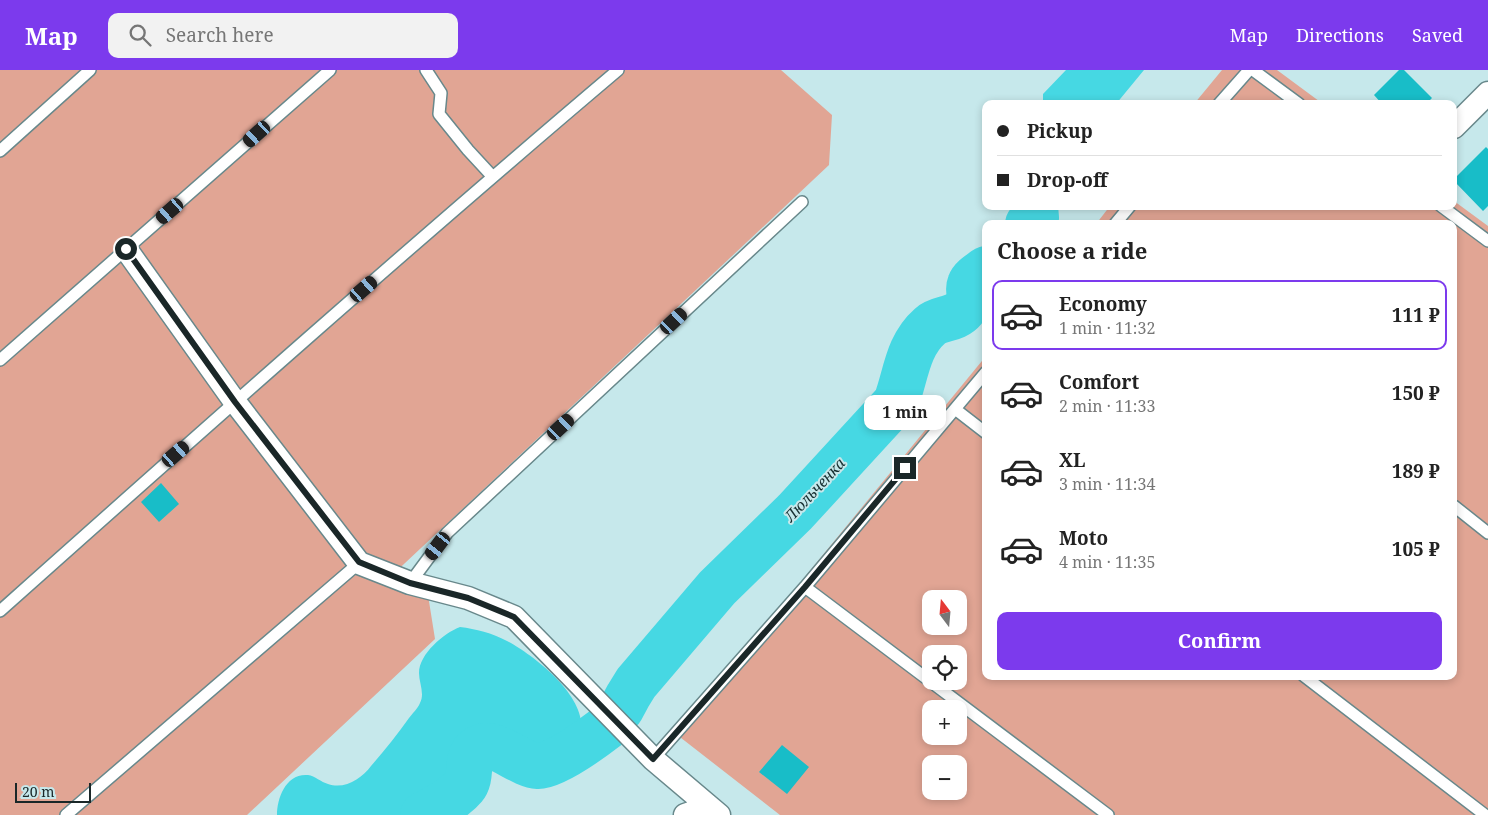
<!DOCTYPE html>
<html lang="en">
<head>
<meta charset="utf-8">
<style>
	:root { --surface:#fff; --page:#f2f2f2; --text:#222; --muted:#767676; --line:#e0e0e0; --accent:#7c3aed }
	body { margin:0; font-family:"Noto Serif",serif; background:var(--page); color:var(--text); height:100vh; display:flex; flex-direction:column; font-size:19px; white-space:nowrap }
	* { box-sizing:border-box; margin:0 }
	p { font-size:16px; color:var(--muted) }
	.icon { flex:none; width:28px; height:28px; fill:none; stroke:currentColor; stroke-width:2; stroke-linecap:round; stroke-linejoin:round }
	.map { position:relative; flex:1; overflow:hidden }
	.drawer { position:absolute; left:982px; top:150px; width:475px; height:460px; display:flex; flex-direction:column; background:var(--surface); border-radius:10px; box-shadow:0 2px 8px #0003 }
	.drawer>* { flex:none }
	.guide { position:absolute; left:982px; top:30px; width:475px; height:110px; border-radius:10px; box-shadow:0 2px 8px #0003; display:grid; align-content:center; height:110px; padding:0 15px; background:var(--surface) }
	.needle { width:32px; rotate:344deg }
	.fabs { position:absolute; left:922px; top:520px; display:grid; gap:10px }
	.fabs a { display:grid; place-items:center; width:45px; height:45px; border-radius:10px; background:var(--surface); box-shadow:0 2px 8px #0003; font-size:25px }
	.scale { position:absolute; left:15px; bottom:12px; width:76px; box-sizing:border-box; padding-left:5px; border:2px solid #1a2728; border-top:0; font-size:14px; line-height:18px; white-space:nowrap; color:#1a2728; -webkit-text-stroke:4px #c6e8eb; paint-order:stroke }
	.end { position:absolute; width:22px; height:22px; margin:-11px; border:6px solid #1a2728; background:#fff; box-shadow:0 0 0 2px #fff }
	.from { border-radius:50% }
	.bubble { position:absolute; height:35px; border-radius:10px; background:var(--surface); box-shadow:0 2px 8px #0003; font-size:16px; font-weight:700; line-height:35px; text-align:center }
	.car { position:absolute; width:15px; height:30px; margin:-15px -8px; border-radius:6px; box-shadow:0 0 4px 1px #0007; background:linear-gradient(#222 24%,#8ab4d8 0 40%,#222 0 76%,#8ab4d8 0 86%,#222 0) }
	.guide b { display:flex; align-items:center; gap:18px; height:48px; font-size:19px }
	.guide b+b { border-top:1px solid var(--line) }
	.guide i { width:12px; height:12px; background:var(--text) }
	ul { padding:0; list-style:none }
	li { display:flex; align-items:center; gap:15px; height:70px; margin:0 10px 8px; padding:0 5px; border:2px solid transparent; border-radius:10px }
	li div { flex:1 }
	li b { display:block; font-size:19px }
	li em { font-style:normal; font-weight:700 }
	li.active { border-color:var(--accent) }
	li>.icon { width:45px; height:45px; stroke-width:1.5 }
	h2 { padding:0 15px; font-size:22px; line-height:60px }
	.action { display:flex; gap:10px; margin-top:auto; padding:10px 15px }
	.action a { flex:1; height:58px; border-radius:10px; background:var(--accent); color:#fff; font-size:20px; font-weight:700; line-height:58px; text-align:center }
	header { display:flex; align-items:center; gap:30px; box-sizing:border-box; height:70px; padding:0 25px; background:var(--accent); color:#fff }
	header strong { font-size:24px }
	nav { display:flex; gap:28px; margin-inline-start:auto; font-size:18px }
	.search { width:350px; height:45px; background:var(--page); display:flex; align-items:center; gap:12px; box-sizing:border-box; padding:0 18px; border-radius:10px; color:var(--muted); font-size:19px }
	.map>svg:first-child { display:block }
	.green { fill:#e1a594; fill-rule:evenodd }
	.water { fill:#46d8e3 }
	.lines { fill:none; stroke-linecap:round; stroke-linejoin:round }
	.river { stroke:#46d8e3; stroke-width:46 }
	.building { fill:#18bdc8 }
	.lane-casing { stroke:#68888b; stroke-width:14 }
	.street-casing { stroke:#68888b; stroke-width:25 }
	.lane { stroke:#fff; stroke-width:11 }
	.street { stroke:#fff; stroke-width:22 }
	.route { stroke:#1a2728; stroke-width:6 }
	.labels { text-anchor:middle; stroke-width:4; stroke-linejoin:round; paint-order:stroke }
	.water-label { font-size:15px; font-style:italic; fill:#162e30; stroke:#c6e8eb }
</style>
</head>
<body>
<header>
<strong>Map</strong>
<div class="search"><svg class="icon" aria-label="search" viewBox="0 0 24 24"><circle cx="10" cy="10" r="6"/><path d="M15 15l6 6"/></svg>Search here</div>
<nav><a>Map</a><a>Directions</a><a>Saved</a></nav>
</header>
<div class="map">
<svg width="1488" height="745" viewBox="0 0 1488 745">
	<rect width="100%" height="100%" fill="#c6e8eb"/>
	<path class="green" d="M0,0H781L832,45L829,95L388,509L428,525L435,569L247,745H0Z
		M1222,0H1277L1323,34H1194Z
		M1454,131L1488,156V745H780L676,664L986,286V606H1454V154H1096L1110,136H1454ZM931,529H959V556H931ZM931,584H959V611H931ZM931,639H959V666H931ZM931,694H959V721H931Z"/>
	<path class="water" d="M1066,0H1144L1116,34H1043V24Z
		M460,557C476,559 492,563 507,571C541,589 617,650 562,687C523,714 506,668 482,677C462,684 474,704 465,716C463,719 459,722 456,724C447,731 436,740 425,744C417,745 399,745 391,745C353,745 315,745 277,745C277,728 286,703 308,705C315,706 321,712 328,714C345,720 362,708 371,696C384,681 397,665 409,648C412,644 418,638 420,633C425,623 419,613 419,603C419,584 444,563 460,557Z"/>
	<g class="lines">
		<path class="river" d="M1028,154L1036,148L1035,136
			M621,639L628,626L636,613L717,518L795,442L896,332C906,306 907,276 930,256C940,247 954,251 964,239C976,226 966,224 970,214C972,208 981,203 986,199
			M423,745C437,737 454,729 464,717C474,705 463,684 481,677C497,671 520,695 538,696C553,697 594,667 607,657"/>
	</g>
	<path class="building" d="M1399,0H1404L1432,28L1426,34H1382L1374,25Z
		M1486,77L1488,79V136L1483,141L1454,111V109Z
		M161,413L179,434L159,452L141,432Z
		M782,675L809,697L787,724L759,702Z"/>
	<g class="lines">
		<g class="lane-casing">
			<path id="lane" d="M426,0L441,23L439,44L468,80L492,106
				M1253,0L1299,34
				M1219,34L1249,0
				M0,81L90,0
				M1441,136L1488,171
				M1115,154L1130,136
				M0,290L330,0
				M955,339L986,363
				M1454,436L1488,463
				M410,513L447,463L802,132
				M805,517L1108,745
				M0,541C204,359 409,177 618,0
				M1304,606L1485,745
				M653,689L805,517L986,302
				M66,745L359,493"/>
		</g>
		<g class="street-casing">
			<path id="street" d="M1454,57L1488,23
				M126,179L235,332L359,493L410,513L468,528L514,547L653,689L719,745
				M685,745L708,737"/>
		</g>
		<use href="#lane" class="lane"/>
		<use href="#street" class="street"/>
	</g>
	<g class="lines">
		<path class="route" d="M126,179L235,332L359,492L410,513L468,528L514,547L653,689L805,517L905,398"/>
	</g>
	<g class="labels">
		<g class="water-label">
			<text transform="translate(815 420) rotate(-47)" y="5">Люльченка</text>
		</g>
	</g>
</svg>
<div class="fabs">
<a><svg class="needle" viewBox="-14 -14 28 28"><path d="M0-13l5 13h-10z" fill="#e53935"/><path d="M0 13l5-13h-10z" fill="#767676"/></svg></a>
<a><svg class="icon" aria-label="locate" viewBox="0 0 24 24"><circle cx="12" cy="12" r="6"/><path d="M12 2v4M12 18v4M2 12h4M18 12h4"/></svg></a>
<a>+</a>
<a>−</a>
</div>
<div class="scale">20 m</div>
<i class="end from" style="left:126px;top:179px"></i>
<i class="end" style="left:905px;top:398px"></i>
<div class="bubble" style="left:864px;top:325px;width:82px">1 min</div>
<i class="car" style="left:257px;top:64px;rotate:228deg"></i>
<i class="car" style="left:170px;top:141px;rotate:229deg"></i>
<i class="car" style="left:364px;top:219px;rotate:49deg"></i>
<i class="car" style="left:674px;top:251px;rotate:47deg"></i>
<i class="car" style="left:561px;top:357px;rotate:47deg"></i>
<i class="car" style="left:176px;top:384px;rotate:49deg"></i>
<i class="car" style="left:438px;top:476px;rotate:217deg"></i>
<div class="guide">
<b><i class="from"></i>Pickup</b>
<b><i></i>Drop-off</b>
</div>
<section class="drawer">
<h2>Choose a ride</h2>
<ul>
<li class="active"><svg class="icon" aria-label="car" viewBox="0 0 24 24"><path d="M5 17H2v-5l4-1 3-4h7l3 4 3 1v5h-3M9 17h6M6 11h13"/><circle cx="7" cy="17" r="2"/><circle cx="17" cy="17" r="2"/></svg><div><b>Economy</b><p>1 min · 11:32</p></div><em>111 ₽</em></li>
<li><svg class="icon" aria-label="car" viewBox="0 0 24 24"><path d="M5 17H2v-5l4-1 3-4h7l3 4 3 1v5h-3M9 17h6M6 11h13"/><circle cx="7" cy="17" r="2"/><circle cx="17" cy="17" r="2"/></svg><div><b>Comfort</b><p>2 min · 11:33</p></div><em>150 ₽</em></li>
<li><svg class="icon" aria-label="car" viewBox="0 0 24 24"><path d="M5 17H2v-5l4-1 3-4h7l3 4 3 1v5h-3M9 17h6M6 11h13"/><circle cx="7" cy="17" r="2"/><circle cx="17" cy="17" r="2"/></svg><div><b>XL</b><p>3 min · 11:34</p></div><em>189 ₽</em></li>
<li><svg class="icon" aria-label="car" viewBox="0 0 24 24"><path d="M5 17H2v-5l4-1 3-4h7l3 4 3 1v5h-3M9 17h6M6 11h13"/><circle cx="7" cy="17" r="2"/><circle cx="17" cy="17" r="2"/></svg><div><b>Moto</b><p>4 min · 11:35</p></div><em>105 ₽</em></li>
</ul>
<div class="action"><a>Confirm</a></div>
</section>
</div>
</body>
</html>
